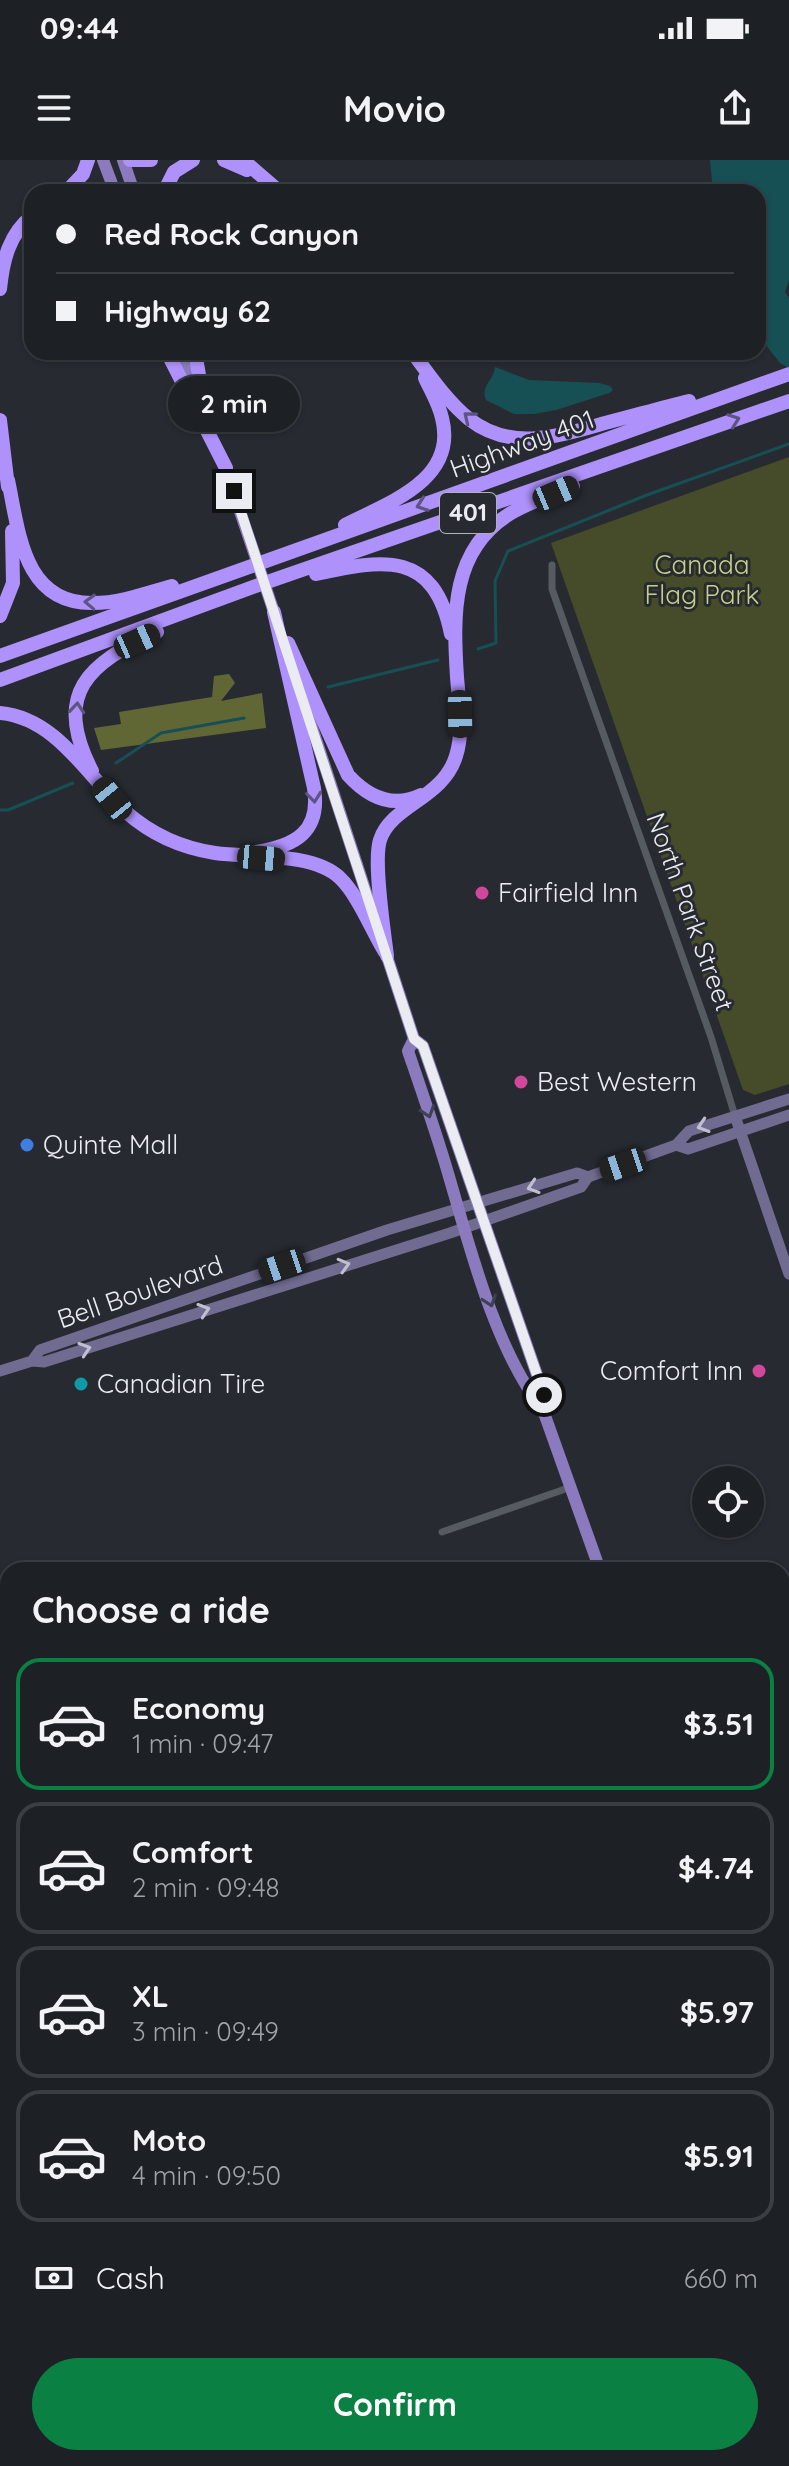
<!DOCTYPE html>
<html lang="en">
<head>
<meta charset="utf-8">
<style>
	:root { --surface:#1d2025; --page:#25282d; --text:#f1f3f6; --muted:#a0a3a7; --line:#3b3e42; --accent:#0b8043 }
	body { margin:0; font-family:Quicksand,sans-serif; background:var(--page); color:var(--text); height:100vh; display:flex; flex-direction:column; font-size:30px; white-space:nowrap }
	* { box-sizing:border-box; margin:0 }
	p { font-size:26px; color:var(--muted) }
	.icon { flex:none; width:44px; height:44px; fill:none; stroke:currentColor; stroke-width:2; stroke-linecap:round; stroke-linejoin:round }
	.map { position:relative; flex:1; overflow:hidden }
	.sheet { position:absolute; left:0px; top:1402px; width:790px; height:904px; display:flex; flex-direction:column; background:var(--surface); border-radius:24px 24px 0 0; box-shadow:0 2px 6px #0004,0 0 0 2px var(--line) }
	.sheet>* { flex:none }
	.top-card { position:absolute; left:24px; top:24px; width:742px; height:176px; border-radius:24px; box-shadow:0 2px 6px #0004,0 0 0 2px var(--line); display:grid; align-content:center; height:176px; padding:0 32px; background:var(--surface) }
	.buttons { position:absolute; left:692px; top:1306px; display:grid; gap:16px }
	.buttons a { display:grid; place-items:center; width:72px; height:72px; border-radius:50%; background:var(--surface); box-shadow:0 2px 6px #0004,0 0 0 2px var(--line); font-size:40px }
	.end { position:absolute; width:36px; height:36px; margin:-18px; border:10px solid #eaecf1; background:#111; box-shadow:0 0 0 4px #111 }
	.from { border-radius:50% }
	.bubble { position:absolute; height:56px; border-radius:28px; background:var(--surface); box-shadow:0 2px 6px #0004,0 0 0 2px var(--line); font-size:26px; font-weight:700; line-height:56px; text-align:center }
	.car { position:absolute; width:24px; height:48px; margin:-24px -12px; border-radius:10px; box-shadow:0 0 6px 2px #0007; background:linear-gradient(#222 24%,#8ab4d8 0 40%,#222 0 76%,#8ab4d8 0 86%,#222 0) }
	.top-card b { display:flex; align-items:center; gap:28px; height:76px; font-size:30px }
	.top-card b+b { border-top:2px solid var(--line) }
	.top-card i { width:20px; height:20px; background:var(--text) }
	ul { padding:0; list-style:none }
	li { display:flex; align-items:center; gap:24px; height:132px; margin:0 16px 12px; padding:0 16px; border:4px solid var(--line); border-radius:24px }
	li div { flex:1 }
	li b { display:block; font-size:30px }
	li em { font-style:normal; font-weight:700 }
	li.on { border-color:var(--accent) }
	li>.icon { width:72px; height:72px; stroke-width:1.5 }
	h2 { padding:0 32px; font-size:36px; line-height:96px }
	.pay { display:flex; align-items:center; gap:20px; height:88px; padding:0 32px; font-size:30px }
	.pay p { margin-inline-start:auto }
	.cta { display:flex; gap:16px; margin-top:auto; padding:16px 32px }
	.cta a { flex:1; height:92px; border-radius:48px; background:var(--accent); color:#fff; font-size:32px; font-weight:700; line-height:92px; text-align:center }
	.status { display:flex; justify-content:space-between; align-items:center; height:56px; padding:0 40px; background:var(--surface); direction:ltr }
	.status svg { height:22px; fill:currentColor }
	header { display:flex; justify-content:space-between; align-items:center; height:104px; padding:0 32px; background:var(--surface); font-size:36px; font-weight:700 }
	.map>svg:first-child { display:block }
	.green { fill:#464b2a }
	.forest { fill:#606735 }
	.water { fill:#165054 }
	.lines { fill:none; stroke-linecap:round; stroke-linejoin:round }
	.stream { stroke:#165054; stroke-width:3 }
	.street { stroke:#565b62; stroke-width:7 }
	.secondary { stroke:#706b90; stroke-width:11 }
	.primary { stroke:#8b7bbe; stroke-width:12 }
	.highway { stroke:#ae91fb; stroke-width:14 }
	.oneway { stroke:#5d5482 }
	.oneway2 { stroke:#403f54 }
	.oneway3 { stroke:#bfbfcf }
	.route { stroke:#eaecf1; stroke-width:10 }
	.hotel-dot { fill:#d1479c; stroke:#272b31; stroke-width:3 }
	.shop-dot { fill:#3f7fe0; stroke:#272b31; stroke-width:3 }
	.culture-dot { fill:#0f9aa8; stroke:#272b31; stroke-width:3 }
	.labels { text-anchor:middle; stroke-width:6; stroke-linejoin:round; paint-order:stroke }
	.shield { fill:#272b31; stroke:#b0b2b7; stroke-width:2 }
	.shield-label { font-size:24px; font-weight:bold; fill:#eaecf1 }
	.street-label { font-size:26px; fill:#eaecf1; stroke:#272b31 }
	.park-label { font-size:26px; fill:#c5d183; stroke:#272b31 }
	.poi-label { font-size:26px; fill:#eaecf1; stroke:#272b31; text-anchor:start }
</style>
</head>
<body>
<div class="status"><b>09:44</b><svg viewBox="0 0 49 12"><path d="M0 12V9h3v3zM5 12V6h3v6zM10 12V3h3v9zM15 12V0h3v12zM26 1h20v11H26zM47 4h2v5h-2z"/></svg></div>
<header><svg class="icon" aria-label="menu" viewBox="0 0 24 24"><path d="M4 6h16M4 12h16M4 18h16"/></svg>Movio<svg class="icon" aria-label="share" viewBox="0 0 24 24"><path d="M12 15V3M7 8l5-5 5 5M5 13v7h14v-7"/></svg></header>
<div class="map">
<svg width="789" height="2306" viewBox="0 0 789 2306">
	<rect width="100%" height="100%" fill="#272b31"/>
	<path class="green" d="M789,297V924L755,935L743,930L551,383Z"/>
	<path class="forest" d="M229,514L235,523L221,541L262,533L266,568L101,590L94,568L121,564L119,552L212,537L214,516Z"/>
	<path class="water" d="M710,0H789V120L785,132L789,138V208L780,203L758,175V32H713Z
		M495,207L529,220L599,223L610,226L613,230L609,233L556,250L534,254H514L486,240C480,225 494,221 495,207Z"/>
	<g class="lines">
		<path class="stream" d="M478,489L496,483L495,421L508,391L647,335L789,284
			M328,527L438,500
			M116,603L161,573L244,558
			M0,650H8L73,623"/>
		<path class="street" d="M552,405V429L711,877L735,956
			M442,1372L571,1327
			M0,2034L8,2031
			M782,2089L789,2087
			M112,2298L115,2306
			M625,2298L628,2306
			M780,2298L783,2306
			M192,2306L196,2298
			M375,2306L376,2298"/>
		<path class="secondary" d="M735,956L789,1114
			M676,985L689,971L789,939
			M32,1201L40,1190L387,1070L577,1013L588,1017
			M0,1211L32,1201L44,1202L450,1073L581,1027L588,1017L676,985L688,989L789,955
			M0,1805L8,1803"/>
		<path class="primary" d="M103,0L115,32
			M123,0L134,32
			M178,192L201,240
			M223,301L276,458
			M292,506L414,879L423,886L544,1235L543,1250
			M414,879L408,891C422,932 436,972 448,1013C470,1088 495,1189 543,1250L600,1410
			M782,1925L789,1945"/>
		<path class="highway" d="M130,0H151
			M224,0L247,10
			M243,0L280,32
			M66,32L83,14L88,0
			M164,32L174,12L193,0
			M0,129C3,100 9,74 32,56
			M167,192L226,308
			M195,192L205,250
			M413,193C430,216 447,241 469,259C511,292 559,276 605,263C633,256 660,248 689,241
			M0,260L8,327
			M8,320C19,372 23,444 93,443C120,443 147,433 172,426
			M345,365C388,343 458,320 442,258C439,244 431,231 425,218
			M316,414C384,399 434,390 451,474
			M0,456L13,423L12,371
			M288,483L348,615C368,637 392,649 421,635
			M0,496L789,214
			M0,520L253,427L789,241
			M0,553C57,558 88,617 126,652C151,674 182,688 215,693C251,698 313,692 340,718C358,735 372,771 385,792
			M92,611C52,534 88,503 157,472
			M256,692C295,686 321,672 314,628L274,452
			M387,796C384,771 373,701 380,680C391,645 443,639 456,596C464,571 459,543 457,517C453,454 451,389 511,353C530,342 553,334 573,326"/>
	</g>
	<defs><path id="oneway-chevron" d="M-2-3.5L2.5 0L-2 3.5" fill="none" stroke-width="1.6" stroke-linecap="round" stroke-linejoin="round" transform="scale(2)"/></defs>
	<g class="oneway">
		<use href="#oneway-chevron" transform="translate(469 257) rotate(-141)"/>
		<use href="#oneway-chevron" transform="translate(734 260) rotate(-20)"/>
		<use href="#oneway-chevron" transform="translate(422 345) rotate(160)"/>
		<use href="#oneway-chevron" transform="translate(90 442) rotate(-178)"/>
		<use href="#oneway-chevron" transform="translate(77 548) rotate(-85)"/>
		<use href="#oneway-chevron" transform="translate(314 637) rotate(84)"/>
	</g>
	<g class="oneway2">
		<use href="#oneway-chevron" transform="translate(428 952) rotate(72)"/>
		<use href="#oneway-chevron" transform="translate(490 1141) rotate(71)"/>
	</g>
	<g class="oneway3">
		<use href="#oneway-chevron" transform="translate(703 966) rotate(162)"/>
		<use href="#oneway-chevron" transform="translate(533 1027) rotate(162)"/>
		<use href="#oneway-chevron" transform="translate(344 1105) rotate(-16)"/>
		<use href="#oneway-chevron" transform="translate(204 1150) rotate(-18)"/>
		<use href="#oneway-chevron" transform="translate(85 1189) rotate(-18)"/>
	</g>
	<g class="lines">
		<path class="route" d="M234,331L414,879L423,886L544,1235"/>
	</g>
	<g class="hotel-dot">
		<circle cx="482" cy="733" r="8"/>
		<circle cx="521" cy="922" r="8"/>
		<circle cx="759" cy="1211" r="8"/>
	</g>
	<circle class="shop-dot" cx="27" cy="985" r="8"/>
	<circle class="culture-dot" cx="81" cy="1224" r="8"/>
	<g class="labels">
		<rect class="shield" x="440" y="333" width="56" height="40" rx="6"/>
		<g class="shield-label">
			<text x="468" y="361">401</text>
		</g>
		<g class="street-label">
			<text transform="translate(522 284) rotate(-20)" y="9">Highway 401</text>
			<text transform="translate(690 752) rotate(70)" y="9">North Park Street</text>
			<text transform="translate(140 1132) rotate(-19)" y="9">Bell Boulevard</text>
		</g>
		<g class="park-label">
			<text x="702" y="414">Canada<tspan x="702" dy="30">Flag Park</tspan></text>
		</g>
		<g class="poi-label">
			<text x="498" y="742">Fairfield Inn</text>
			<text x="537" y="931">Best Western</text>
			<text x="43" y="994">Quinte Mall</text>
			<text x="743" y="1220" text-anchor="end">Comfort Inn</text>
			<text x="97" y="1233">Canadian Tire</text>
		</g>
	</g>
</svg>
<div class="buttons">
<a><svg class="icon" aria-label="locate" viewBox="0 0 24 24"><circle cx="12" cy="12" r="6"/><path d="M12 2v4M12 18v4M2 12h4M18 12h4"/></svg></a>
</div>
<i class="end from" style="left:544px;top:1235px"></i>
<i class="end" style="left:234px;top:331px"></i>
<div class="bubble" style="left:168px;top:216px;width:132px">2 min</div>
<i class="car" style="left:556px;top:333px;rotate:67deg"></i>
<i class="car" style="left:137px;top:481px;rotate:66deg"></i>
<i class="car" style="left:460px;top:554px;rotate:179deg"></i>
<i class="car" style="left:112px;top:639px;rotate:321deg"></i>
<i class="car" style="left:261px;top:698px;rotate:95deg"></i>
<i class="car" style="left:623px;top:1005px;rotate:251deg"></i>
<i class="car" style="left:282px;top:1106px;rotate:251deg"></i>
<div class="top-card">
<b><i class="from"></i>Red Rock Canyon</b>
<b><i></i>Highway 62</b>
</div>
<section class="sheet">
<h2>Choose a ride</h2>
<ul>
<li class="on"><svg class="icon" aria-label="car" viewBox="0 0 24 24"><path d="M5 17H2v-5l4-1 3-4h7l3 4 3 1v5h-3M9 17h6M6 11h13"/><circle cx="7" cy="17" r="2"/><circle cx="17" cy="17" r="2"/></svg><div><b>Economy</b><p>1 min · 09:47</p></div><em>$3.51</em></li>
<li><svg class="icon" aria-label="car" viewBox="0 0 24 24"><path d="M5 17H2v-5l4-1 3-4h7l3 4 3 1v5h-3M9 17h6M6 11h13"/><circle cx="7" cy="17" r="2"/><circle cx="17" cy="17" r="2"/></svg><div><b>Comfort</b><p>2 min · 09:48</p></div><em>$4.74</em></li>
<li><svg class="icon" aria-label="car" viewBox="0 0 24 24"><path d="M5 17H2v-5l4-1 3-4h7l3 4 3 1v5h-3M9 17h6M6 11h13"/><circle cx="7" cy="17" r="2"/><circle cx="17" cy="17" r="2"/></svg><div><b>XL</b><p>3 min · 09:49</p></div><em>$5.97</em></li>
<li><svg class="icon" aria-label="car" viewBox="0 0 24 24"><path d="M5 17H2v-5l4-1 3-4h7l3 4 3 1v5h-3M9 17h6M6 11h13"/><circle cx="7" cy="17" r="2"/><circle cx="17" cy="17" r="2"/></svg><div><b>Moto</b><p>4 min · 09:50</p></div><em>$5.91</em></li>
</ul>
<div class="pay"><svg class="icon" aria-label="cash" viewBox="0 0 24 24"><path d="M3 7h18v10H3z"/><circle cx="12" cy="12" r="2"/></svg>Cash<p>660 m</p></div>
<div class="cta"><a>Confirm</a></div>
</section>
</div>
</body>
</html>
